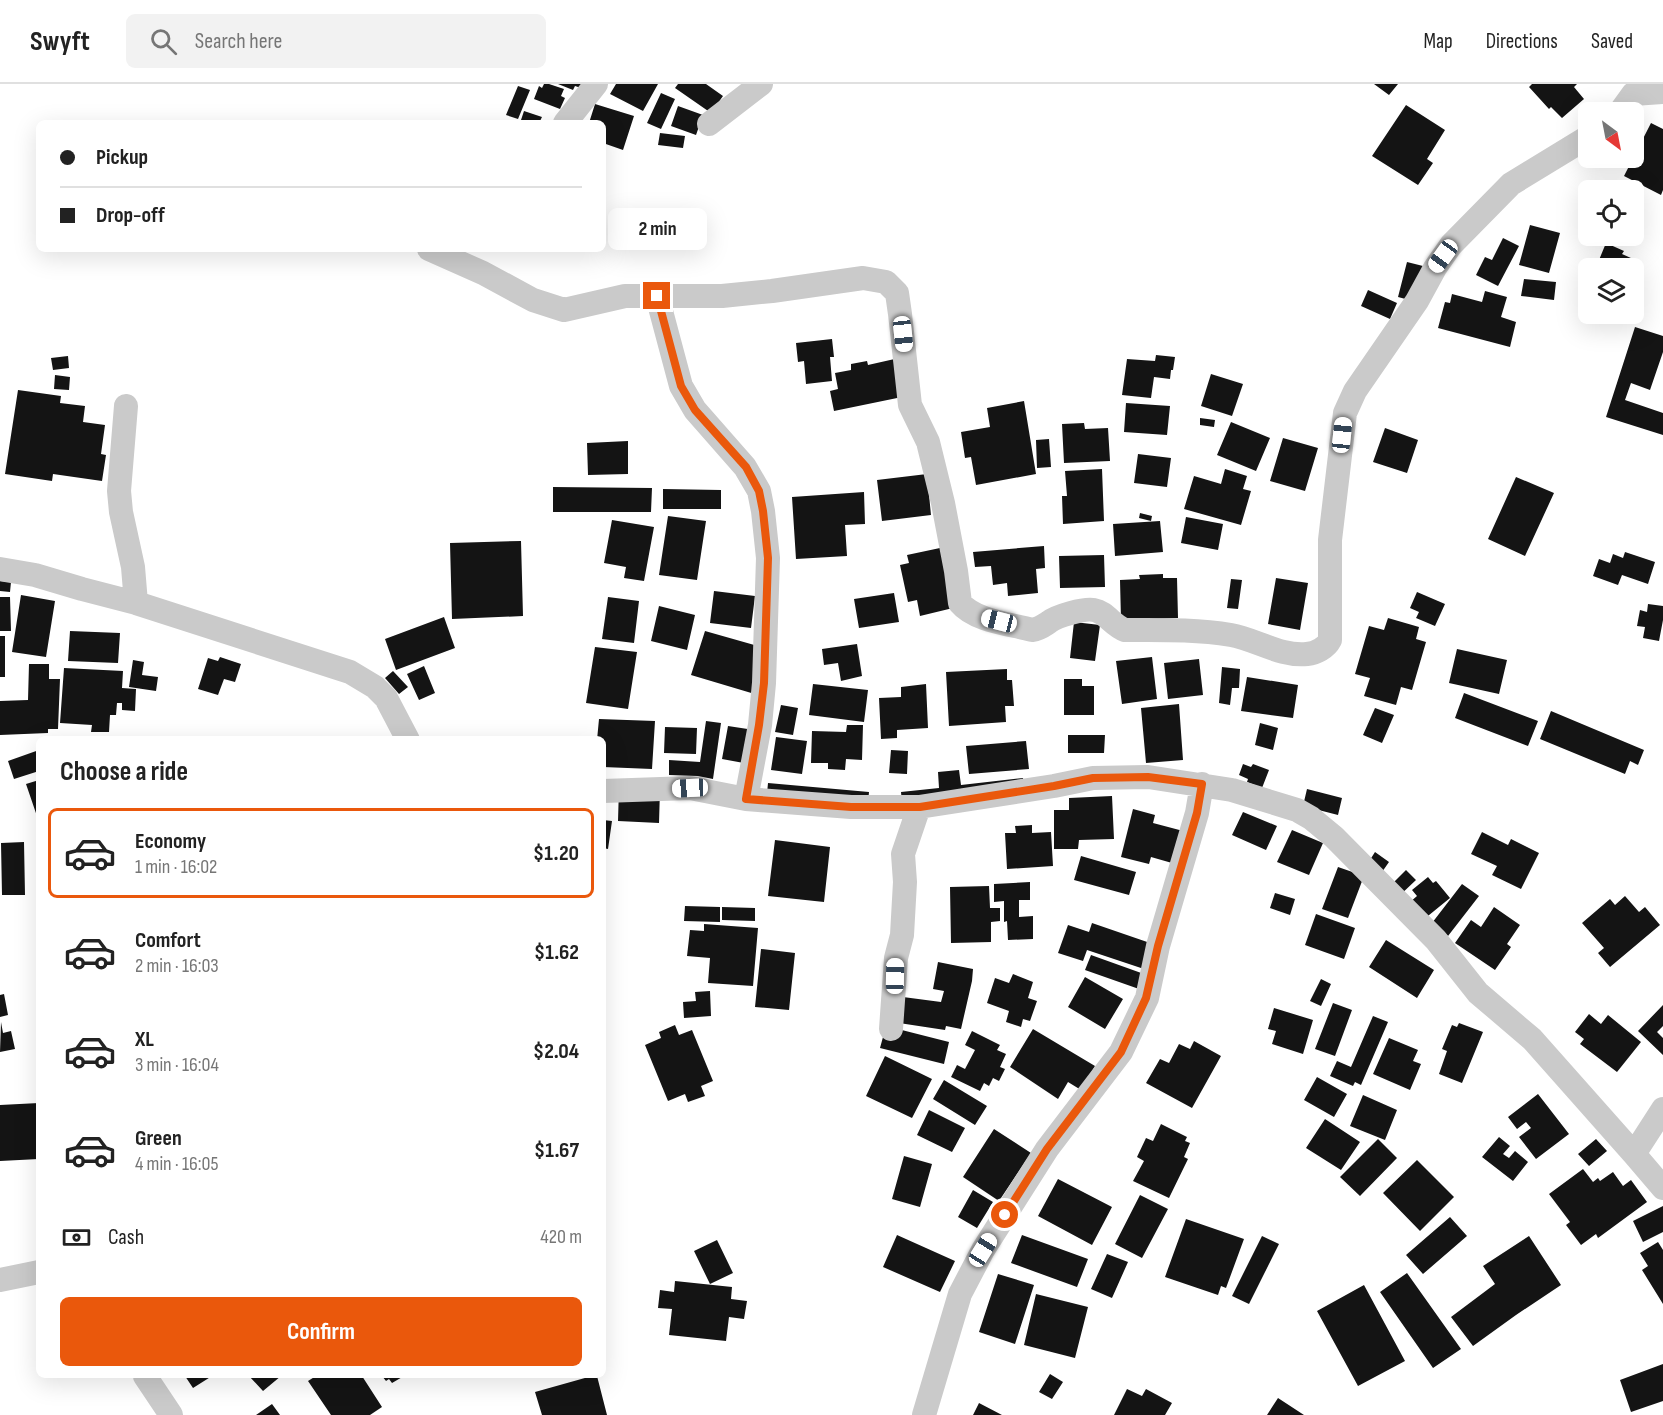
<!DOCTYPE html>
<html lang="en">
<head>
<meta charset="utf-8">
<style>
	:root { --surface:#fff; --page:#f2f2f2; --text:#222; --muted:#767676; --line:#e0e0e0; --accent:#ea580c }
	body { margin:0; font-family:"Sofia Sans Condensed",sans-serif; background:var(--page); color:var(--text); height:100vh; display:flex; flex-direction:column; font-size:22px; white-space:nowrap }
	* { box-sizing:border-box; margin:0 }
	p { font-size:20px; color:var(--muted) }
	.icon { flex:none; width:33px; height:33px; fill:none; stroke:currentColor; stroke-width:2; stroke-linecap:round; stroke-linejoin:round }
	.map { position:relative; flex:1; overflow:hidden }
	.panel { position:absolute; left:36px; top:652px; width:570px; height:642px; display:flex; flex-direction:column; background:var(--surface); border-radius:9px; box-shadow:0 6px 24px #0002 }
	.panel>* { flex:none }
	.top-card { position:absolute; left:36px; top:36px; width:570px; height:132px; border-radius:9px; box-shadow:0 6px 24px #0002; display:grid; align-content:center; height:132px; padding:0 24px; background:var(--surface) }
	.needle { width:39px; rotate:148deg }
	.buttons { position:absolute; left:1578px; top:18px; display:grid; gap:12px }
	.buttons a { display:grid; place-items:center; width:66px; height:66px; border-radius:9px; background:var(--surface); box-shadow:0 6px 24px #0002; font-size:30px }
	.end { position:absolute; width:27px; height:27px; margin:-14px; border:8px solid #ea580c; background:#fff; box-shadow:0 0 0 3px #fff }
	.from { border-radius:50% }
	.bubble { position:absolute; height:42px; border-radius:9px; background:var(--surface); box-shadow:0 6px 24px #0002; font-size:20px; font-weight:700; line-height:42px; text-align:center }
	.car { position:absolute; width:18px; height:36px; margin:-18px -9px; border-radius:8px; box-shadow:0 0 4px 2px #0007; background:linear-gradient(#fff 24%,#345 0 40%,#fff 0 76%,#345 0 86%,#fff 0) }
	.top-card b { display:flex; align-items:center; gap:21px; height:57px; font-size:22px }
	.top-card b+b { border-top:2px solid var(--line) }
	.top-card i { width:15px; height:15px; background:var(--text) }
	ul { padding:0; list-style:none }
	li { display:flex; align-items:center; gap:18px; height:90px; margin:0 12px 9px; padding:0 12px; border:3px solid transparent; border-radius:9px }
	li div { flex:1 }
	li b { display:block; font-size:22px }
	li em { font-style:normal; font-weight:700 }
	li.active { border-color:var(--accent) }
	li>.icon { width:54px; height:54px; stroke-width:1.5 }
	h2 { padding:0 24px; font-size:27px; line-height:72px }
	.pay { display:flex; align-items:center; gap:15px; height:66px; padding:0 24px; font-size:22px }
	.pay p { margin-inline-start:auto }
	.action { display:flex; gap:12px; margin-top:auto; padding:12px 24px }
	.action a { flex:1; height:69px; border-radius:9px; background:var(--accent); color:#fff; font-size:24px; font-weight:700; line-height:69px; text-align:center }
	header { display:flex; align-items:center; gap:36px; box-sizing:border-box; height:84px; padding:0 30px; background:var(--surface); border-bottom:2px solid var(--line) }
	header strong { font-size:28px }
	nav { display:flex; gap:33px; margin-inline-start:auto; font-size:21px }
	.search { width:420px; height:54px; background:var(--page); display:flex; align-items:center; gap:15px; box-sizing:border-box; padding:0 21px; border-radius:9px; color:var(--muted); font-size:22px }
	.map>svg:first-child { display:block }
	.building { fill:#141414 }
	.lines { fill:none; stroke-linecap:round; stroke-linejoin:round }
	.minor { stroke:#cacaca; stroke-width:24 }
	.route { stroke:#ea580c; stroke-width:8 }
</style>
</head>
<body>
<header>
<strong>Swyft</strong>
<div class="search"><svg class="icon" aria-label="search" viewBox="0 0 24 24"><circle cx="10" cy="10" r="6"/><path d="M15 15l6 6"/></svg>Search here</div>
<nav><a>Map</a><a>Directions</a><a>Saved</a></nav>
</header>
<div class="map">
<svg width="1663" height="1331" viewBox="0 0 1663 1331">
	<rect width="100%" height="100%" fill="#fff"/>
	<path class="building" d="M544,0H549L564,5L561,12L565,14L560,25L534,15L539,2L542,4Z
		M558,0H583L581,4L575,2L573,6Z
		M616,0H658L643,27L610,10Z
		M678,0H706L723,12L711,29L675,4Z
		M1374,0H1398L1389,11Z
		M1532,0H1577L1574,3L1584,15L1562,34L1551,23L1549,25L1529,3Z
		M518,2L530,6L518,35L506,31Z
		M661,9L675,15L661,45L647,39Z
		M595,20L634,32L623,66L603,59V39H589Z
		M1406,21L1445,46L1427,75L1433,79L1418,101L1372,72Z
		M678,22L703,31L696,51L671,42Z
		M524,27L542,33L539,39H520Z
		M1651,39L1663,45V106L1661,111L1624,92Z
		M660,49L685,52L683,64L658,61Z
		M1530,141L1560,149L1549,189L1519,181Z
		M1503,154L1519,162L1498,202L1476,191L1485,173L1492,176Z
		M1606,159L1624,167L1622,170L1642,179L1634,198V184H1603L1605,179L1599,176Z
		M1407,178L1423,182L1413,217L1398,213Z
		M1524,195L1556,198L1554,216L1521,212Z
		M1368,206L1397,219L1390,235L1361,222Z
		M1485,207L1507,213L1501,233L1516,238L1510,263L1438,244L1445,218L1450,219L1452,210L1482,218Z
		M1635,243L1663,252V268L1650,306L1631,299L1625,316L1663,329V351L1606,333Z
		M832,255L834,273H830L832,297L806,300L804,277L798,278L796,259Z
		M1156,271L1175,273L1173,286H1171L1170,295L1154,293L1151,314L1122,311L1127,275L1155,277Z
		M68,272L69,284L53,286L51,274Z
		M899,274L902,313L834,327L830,307L838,305L835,289L851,286V280L867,277L868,281Z
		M1211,290L1243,300L1232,332L1201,322Z
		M55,291L70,293L69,306L54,305Z
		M18,306L61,312L60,319L85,322L83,338L105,341L101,370L106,371L102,397L53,390L52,397L5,390Z
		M1024,317L1036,390L976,401L971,373L965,374L961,348L990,343L987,324Z
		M1126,319L1170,322L1167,351L1124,348Z
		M1200,334L1215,336L1214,343L1200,341Z
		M1231,338L1270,354L1256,387L1217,371Z
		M1084,339L1085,345L1108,344L1110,377L1064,379L1062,340Z
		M1385,344L1418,356L1407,389L1373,378Z
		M1283,354L1318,364L1305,407L1270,397Z
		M1049,355L1051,383L1037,384L1036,356Z
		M628,357V390L588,391L587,359Z
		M1138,370L1171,374L1167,403L1134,399Z
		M1102,385L1104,437L1063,440L1062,412H1067L1065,387Z
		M1225,385L1247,392L1243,405L1251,407L1241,441L1184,425L1194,392L1221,400Z
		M927,390L931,431L882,437L877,396Z
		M1516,393L1554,409L1525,472L1488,455Z
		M553,403L652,404L651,428H553Z
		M663,405L721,406V425H663Z
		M864,408L865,440L845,441L847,472L796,475L792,413Z
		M1140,429L1152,432L1151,437L1139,434Z
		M668,432L706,437L697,496L659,491Z
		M1186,433L1223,440L1218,466L1181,459Z
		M612,436L654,443L644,497L624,494L626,483L604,479Z
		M1160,437L1163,468L1115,472L1113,440Z
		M521,457L523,532L452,535L450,459Z
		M1044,462L1045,484L1036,485L1038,509L1008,512L1007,499L993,501L991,482L975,483L973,468Z
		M940,464L953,524L920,532L917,516L908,518L900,481L909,479L907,471Z
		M1625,468L1655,478L1648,500L1622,491L1618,501L1593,492L1599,475L1610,479L1613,470L1623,474Z
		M1104,471L1105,503L1060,504L1059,472Z
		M1163,490V494H1177L1178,534L1121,536L1120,496L1140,495L1139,491Z
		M1276,494L1308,499L1300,546L1268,540Z
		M1231,495L1242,496L1238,525L1227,524Z
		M0,497L11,498L10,508L0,507Z
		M714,507L755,512L751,544L710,539Z
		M1417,508L1445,520L1435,542L1416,534L1419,528L1410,524Z
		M894,509L899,538L859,544L854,515Z
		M21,511L55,517L46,573L12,568Z
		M0,513H10L11,547H0Z
		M608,513L639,517L634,559L602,555Z
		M1648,520L1663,522V536L1659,557L1643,554L1645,543L1637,542L1640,526L1647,528Z
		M659,522L695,531L687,566L651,557Z
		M444,533L455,564L396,586L385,555Z
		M1388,534L1419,543L1416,555L1426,558L1412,606L1401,603L1396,621L1364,612L1370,594L1355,590L1369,542L1384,546Z
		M1074,538L1100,541L1095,577L1070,574Z
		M70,547L120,549L118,579L68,577Z
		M705,547L772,566L758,611L691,591Z
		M0,552H5V593H0Z
		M857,560L862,592L841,597L838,579L824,581L822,565Z
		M595,563L637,568L628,625L586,619Z
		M1457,565L1507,576L1499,610L1449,599Z
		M220,573L241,580L235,598L224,595L218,611L198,605L208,574L218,577Z
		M1152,573L1157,615L1122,620L1116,577Z
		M1199,575L1203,611L1168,615L1164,579Z
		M133,576L144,578L142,591L158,593L156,607L129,603Z
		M29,580H49V595H60L58,645H48V649L0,651V617L28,616Z
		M424,582L435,609L419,616L407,590Z
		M1222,583L1240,585L1239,604H1232L1230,621L1219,619Z
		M64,584L123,587L122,604L136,605L135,627L122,626V619H117L116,631H110L109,648H91L92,641L60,639Z
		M1007,585V596H1012L1014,622H1005L1006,638L949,642L946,588Z
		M393,587L408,603L399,610L385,594Z
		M1247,593L1298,601L1293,634L1241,627Z
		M1064,595H1082V602H1094V631H1064Z
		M813,600L868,606L864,638L809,631Z
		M926,600L928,644L897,646V654L881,655L879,614L901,613V603Z
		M1464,609L1538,637L1528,662L1455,634Z
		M1179,620L1183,676L1146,679L1141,624Z
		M781,621L798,624L793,651L775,648Z
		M1375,624L1394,631L1382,659L1363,651Z
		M1551,627L1644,666L1638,681L1630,677L1625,690L1540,655Z
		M599,635L655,637L652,685L603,683V656H597Z
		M706,637L721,639L713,695L698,692L669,691V676L700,678Z
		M1260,639L1278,644L1273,666L1255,661Z
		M847,641H863L862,676L846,675L845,686L828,685V679H811L812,647L846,648Z
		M728,642L767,648L760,682L722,675Z
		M665,643L697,644L696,670L664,669Z
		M1068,651H1105L1104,669H1068Z
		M776,653L807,657L802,690L771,686Z
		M1026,657L1029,685L969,690L966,662Z
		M39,666V687L14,695L8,677Z
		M891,666L908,667L907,690L889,689Z
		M1243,680L1251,683L1253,680L1269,686L1262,704L1247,698L1248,695L1239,691Z
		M959,686L961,701L1023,694L1026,717L903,729L901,708L939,704L938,688Z
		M39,696V738L26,700Z
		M768,699L869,708L867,729L766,720Z
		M619,703L660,705L659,739L618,737Z
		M1307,705L1342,714L1338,731L1303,722Z
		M1112,712L1114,755L1079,756L1078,765H1054V726H1069V714Z
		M1133,725L1155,731L1153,739L1187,748L1179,781L1151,773L1149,780L1121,773Z
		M1243,728L1277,742L1266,766L1232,751Z
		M603,736L612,737L608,765L603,764Z
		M1032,741V749L1051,748L1053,782L1007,785L1005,749H1016L1015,742Z
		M1292,746L1323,759L1309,791L1277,778Z
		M1482,748L1508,761L1511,755L1539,769L1521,805L1492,791L1497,782L1471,770Z
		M775,756L830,763L824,818L768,812Z
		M24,758L25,811H2L1,759Z
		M1375,768L1389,778L1382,788L1368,779Z
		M1081,772L1136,788L1129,811L1074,796Z
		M1338,783L1364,792L1348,834L1322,825Z
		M1406,786L1416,796L1397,814L1388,804Z
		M1428,793L1433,799L1436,797L1450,814L1423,836L1409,819L1417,812L1412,806Z
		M1030,798V816H1019V833L1033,832V855L1008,856L1007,837L1004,838V817L994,818V800Z
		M1462,800L1479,812L1448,852L1432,839Z
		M989,802L990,824H1000V837L991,838V858L951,859L950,803Z
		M1275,809L1295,815L1290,831L1270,824Z
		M1625,812L1639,828L1645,823L1660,841L1610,883L1598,869L1604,864L1582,839L1610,815L1615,821Z
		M685,822L720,823V838L684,837Z
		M722,823L755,824V837L722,836Z
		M1494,823L1520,841L1507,860L1511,863L1495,886L1455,859L1471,836L1481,843Z
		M1316,830L1355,844L1344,875L1305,861Z
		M1092,839L1153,860L1144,885L1087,866L1083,877L1058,869L1068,841L1089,848Z
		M704,840L758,844L753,902L708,899L710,874L687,872L690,846L704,847Z
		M1386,856L1434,886L1417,914L1369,883Z
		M761,865L795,869L789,926L755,923Z
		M1091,871L1144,890L1139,905L1085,886Z
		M938,878L973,885L972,897L961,945L946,942L945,946L899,939L903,913L941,918L944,907L933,905Z
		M1013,890L1033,898L1028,914L1037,917L1030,937L1023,935L1021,943L1006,938L1009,927L987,919L995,894L1009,899Z
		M1085,893L1123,915L1105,945L1068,923Z
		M1321,895L1331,900L1321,922L1310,917Z
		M710,907L711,932L684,934L683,918L696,917L695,908Z
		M4,910L8,931L0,933V911Z
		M1333,919L1352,926L1335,972L1315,965Z
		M1663,921V942L1657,948L1663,954V971L1638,947Z
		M1274,924L1313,936L1303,970L1272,960L1276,947L1268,945Z
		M1589,930L1601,940L1608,931L1641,958L1617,988L1580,960L1584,955L1575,948Z
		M1373,932L1388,938L1361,1001L1355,998L1353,1002L1330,992L1337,977L1351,983Z
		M1,938L3,949L11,947L15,965L0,968Z
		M1459,939L1483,948L1462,999L1439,990L1447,967L1442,965L1452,941L1457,943Z
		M675,941L679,951L692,946L713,997L701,1002L705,1012L688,1018L685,1010L668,1017L645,961L661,954L659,948Z
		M886,942L949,958L944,980L880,964Z
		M1033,945L1095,982L1081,1006L1068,998L1058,1015L1010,983Z
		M972,947L1000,961L997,966L1006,970L1000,983L1005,985L999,997L993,994L989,1002L984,999L980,1007L951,993L957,981L965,985L975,966L965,961Z
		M1389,954L1418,966L1413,977L1421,980L1410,1006L1373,990Z
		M1194,957L1221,972L1192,1024L1146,999L1160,975L1169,979L1179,960L1190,965Z
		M885,972L932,995L912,1034L866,1012Z
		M1317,993L1347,1010L1334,1033L1304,1016Z
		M944,996L987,1022L975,1041L933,1015Z
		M1538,1010L1569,1050L1536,1075L1519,1053L1531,1044L1526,1038L1517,1045L1508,1033Z
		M1363,1011L1397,1026L1385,1056L1350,1042Z
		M39,1019V1075L0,1077V1021Z
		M929,1026L965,1044L952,1068L917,1051Z
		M1325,1035L1360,1058L1341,1086L1306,1064Z
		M1161,1040L1187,1053L1185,1057L1190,1059L1184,1073L1188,1075L1169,1114L1133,1097L1144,1077L1137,1073L1146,1054L1153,1057Z
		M994,1045L1031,1069L999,1117L963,1093Z
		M1499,1053L1510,1062L1503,1070L1509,1074L1515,1067L1528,1078L1513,1097L1482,1073Z
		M1378,1055L1397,1074L1360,1112L1340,1093Z
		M1596,1055L1607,1067L1589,1082L1578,1070Z
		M904,1072L932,1080L920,1123L892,1115Z
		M1417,1076L1454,1113L1420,1147L1383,1109Z
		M1583,1085L1593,1098L1598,1094L1600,1097L1613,1088L1623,1102L1631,1096L1647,1118L1598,1154L1596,1150L1581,1161L1566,1141L1570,1138L1549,1110Z
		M1058,1095L1112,1123L1092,1161L1038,1132Z
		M973,1106L993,1118L977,1144L958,1133Z
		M1140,1111L1168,1125L1142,1174L1115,1160Z
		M1663,1122V1148L1643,1158L1633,1137Z
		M1450,1133L1467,1152L1423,1190L1406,1171Z
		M1186,1135L1244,1155L1226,1204L1221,1202L1218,1211L1165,1193Z
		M897,1151L955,1177L940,1208L883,1183Z
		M1022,1151L1088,1175L1077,1203L1011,1179Z
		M1262,1152L1279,1160L1249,1220L1232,1212Z
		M1529,1152L1561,1201L1516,1231L1473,1262L1451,1233L1495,1200L1483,1182Z
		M717,1156L733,1189L710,1200L694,1167Z
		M1658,1158L1663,1166V1220L1642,1186L1648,1182L1640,1169Z
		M1107,1170L1128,1178L1112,1214L1091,1205Z
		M1407,1189L1461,1265L1433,1284L1380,1208Z
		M998,1190L1034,1201L1015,1260L979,1248Z
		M675,1197L732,1203L731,1215L747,1217L744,1235L729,1233L726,1257L669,1251L672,1225L658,1224L660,1206L674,1208Z
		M1364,1201L1405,1277L1358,1302L1317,1227Z
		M1036,1210L1088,1223L1075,1274L1024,1261Z
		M1663,1280V1317L1631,1328L1620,1296Z
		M1050,1290L1063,1298L1052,1315L1039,1308Z
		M185,1292H212L193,1304Z
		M249,1292H281L263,1307Z
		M316,1292H362L382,1323L370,1331H331L308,1297Z
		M382,1292H404L392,1299L389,1295L386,1297Z
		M592,1292H597L607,1331H542L535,1308Z
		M1127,1305L1142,1312L1146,1305L1172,1319L1165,1331H1114Z
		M1278,1314L1304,1331H1267Z
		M979,1319L1002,1331H973Z
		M272,1320L280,1331H256Z"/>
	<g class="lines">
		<path class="minor" d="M1620,28L1633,10L1663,8
			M565,39L596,0
			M709,40L761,0
			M429,165L483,189L533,216L564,226L625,212H722L772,207L863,194L886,198L897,209L900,230L910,321L928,358L943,419L956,487L960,519C975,537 1010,540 1032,546C1040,545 1043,542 1049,538C1057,532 1084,524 1094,526C1106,528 1113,542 1125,546C1160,546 1196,545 1231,551C1255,555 1281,573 1307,570C1316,569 1326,564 1330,556V456L1345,329L1355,307L1417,217L1435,184L1451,161L1511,100L1588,53
			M657,212L681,302L695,326L745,383L759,407L763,427L768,474L764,599L760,641L746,715
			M126,322L119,407L121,428L133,483L136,519
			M0,485L35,491L82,505L136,519L350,588L375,603L386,614L408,656
			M603,707L690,704L746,715L851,723H919L1054,702L1093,694L1148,693L1232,706L1297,726L1311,734L1334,753L1436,856L1478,909L1532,955L1634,1070L1663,1104
			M891,945L896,874L902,851L905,798L903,770L919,723
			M1634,1070L1663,1025
			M0,1196L39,1188
			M145,1292L171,1331
			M924,1331L960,1210L983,1166L1047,1065L1121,968L1147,914L1158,862L1197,729L1202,700"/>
	</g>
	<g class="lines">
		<path class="route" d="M657,212L681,302L695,326L746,383L759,407L763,427L768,474L764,599L759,641L746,715L851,723H920L1054,702L1093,694L1148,693L1202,700L1197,729L1158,862L1146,914L1121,968L1047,1065L1005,1131"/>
	</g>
</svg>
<div class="buttons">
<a><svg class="needle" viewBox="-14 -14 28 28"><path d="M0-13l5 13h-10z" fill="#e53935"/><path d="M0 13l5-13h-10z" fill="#767676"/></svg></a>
<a><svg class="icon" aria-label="locate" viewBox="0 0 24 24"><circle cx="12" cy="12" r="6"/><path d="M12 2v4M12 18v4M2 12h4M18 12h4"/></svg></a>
<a><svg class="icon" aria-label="layers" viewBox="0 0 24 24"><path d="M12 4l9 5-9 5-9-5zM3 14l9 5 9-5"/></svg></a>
</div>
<i class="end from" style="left:1005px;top:1131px"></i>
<i class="end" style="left:657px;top:212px"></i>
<div class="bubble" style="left:608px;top:124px;width:99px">2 min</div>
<i class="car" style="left:1443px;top:172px;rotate:216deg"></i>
<i class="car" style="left:903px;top:250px;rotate:174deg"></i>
<i class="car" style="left:1342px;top:351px;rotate:6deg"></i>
<i class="car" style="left:999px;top:537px;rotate:284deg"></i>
<i class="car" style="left:690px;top:704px;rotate:267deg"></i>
<i class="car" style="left:895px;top:892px;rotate:1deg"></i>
<i class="car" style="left:983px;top:1166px;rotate:32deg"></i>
<div class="top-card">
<b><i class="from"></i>Pickup</b>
<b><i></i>Drop-off</b>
</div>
<section class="panel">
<h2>Choose a ride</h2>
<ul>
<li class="active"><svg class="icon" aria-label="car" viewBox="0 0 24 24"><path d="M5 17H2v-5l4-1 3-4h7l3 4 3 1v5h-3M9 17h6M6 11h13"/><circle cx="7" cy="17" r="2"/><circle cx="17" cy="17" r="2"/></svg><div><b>Economy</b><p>1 min · 16:02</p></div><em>$1.20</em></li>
<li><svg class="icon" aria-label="car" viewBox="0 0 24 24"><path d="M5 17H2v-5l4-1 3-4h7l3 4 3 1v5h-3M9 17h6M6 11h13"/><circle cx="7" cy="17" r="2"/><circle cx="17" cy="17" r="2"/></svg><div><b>Comfort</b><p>2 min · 16:03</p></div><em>$1.62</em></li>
<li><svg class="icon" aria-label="car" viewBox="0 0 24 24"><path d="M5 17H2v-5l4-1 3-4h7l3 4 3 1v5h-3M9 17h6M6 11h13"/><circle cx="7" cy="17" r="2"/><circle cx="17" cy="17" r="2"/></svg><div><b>XL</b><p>3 min · 16:04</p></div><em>$2.04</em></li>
<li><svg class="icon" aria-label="car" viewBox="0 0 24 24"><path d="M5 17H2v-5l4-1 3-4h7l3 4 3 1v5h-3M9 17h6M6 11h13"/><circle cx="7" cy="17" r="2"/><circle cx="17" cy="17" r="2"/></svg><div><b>Green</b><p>4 min · 16:05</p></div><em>$1.67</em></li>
</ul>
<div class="pay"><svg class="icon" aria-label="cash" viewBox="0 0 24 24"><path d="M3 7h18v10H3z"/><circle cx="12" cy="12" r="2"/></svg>Cash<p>420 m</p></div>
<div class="action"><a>Confirm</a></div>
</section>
</div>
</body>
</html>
